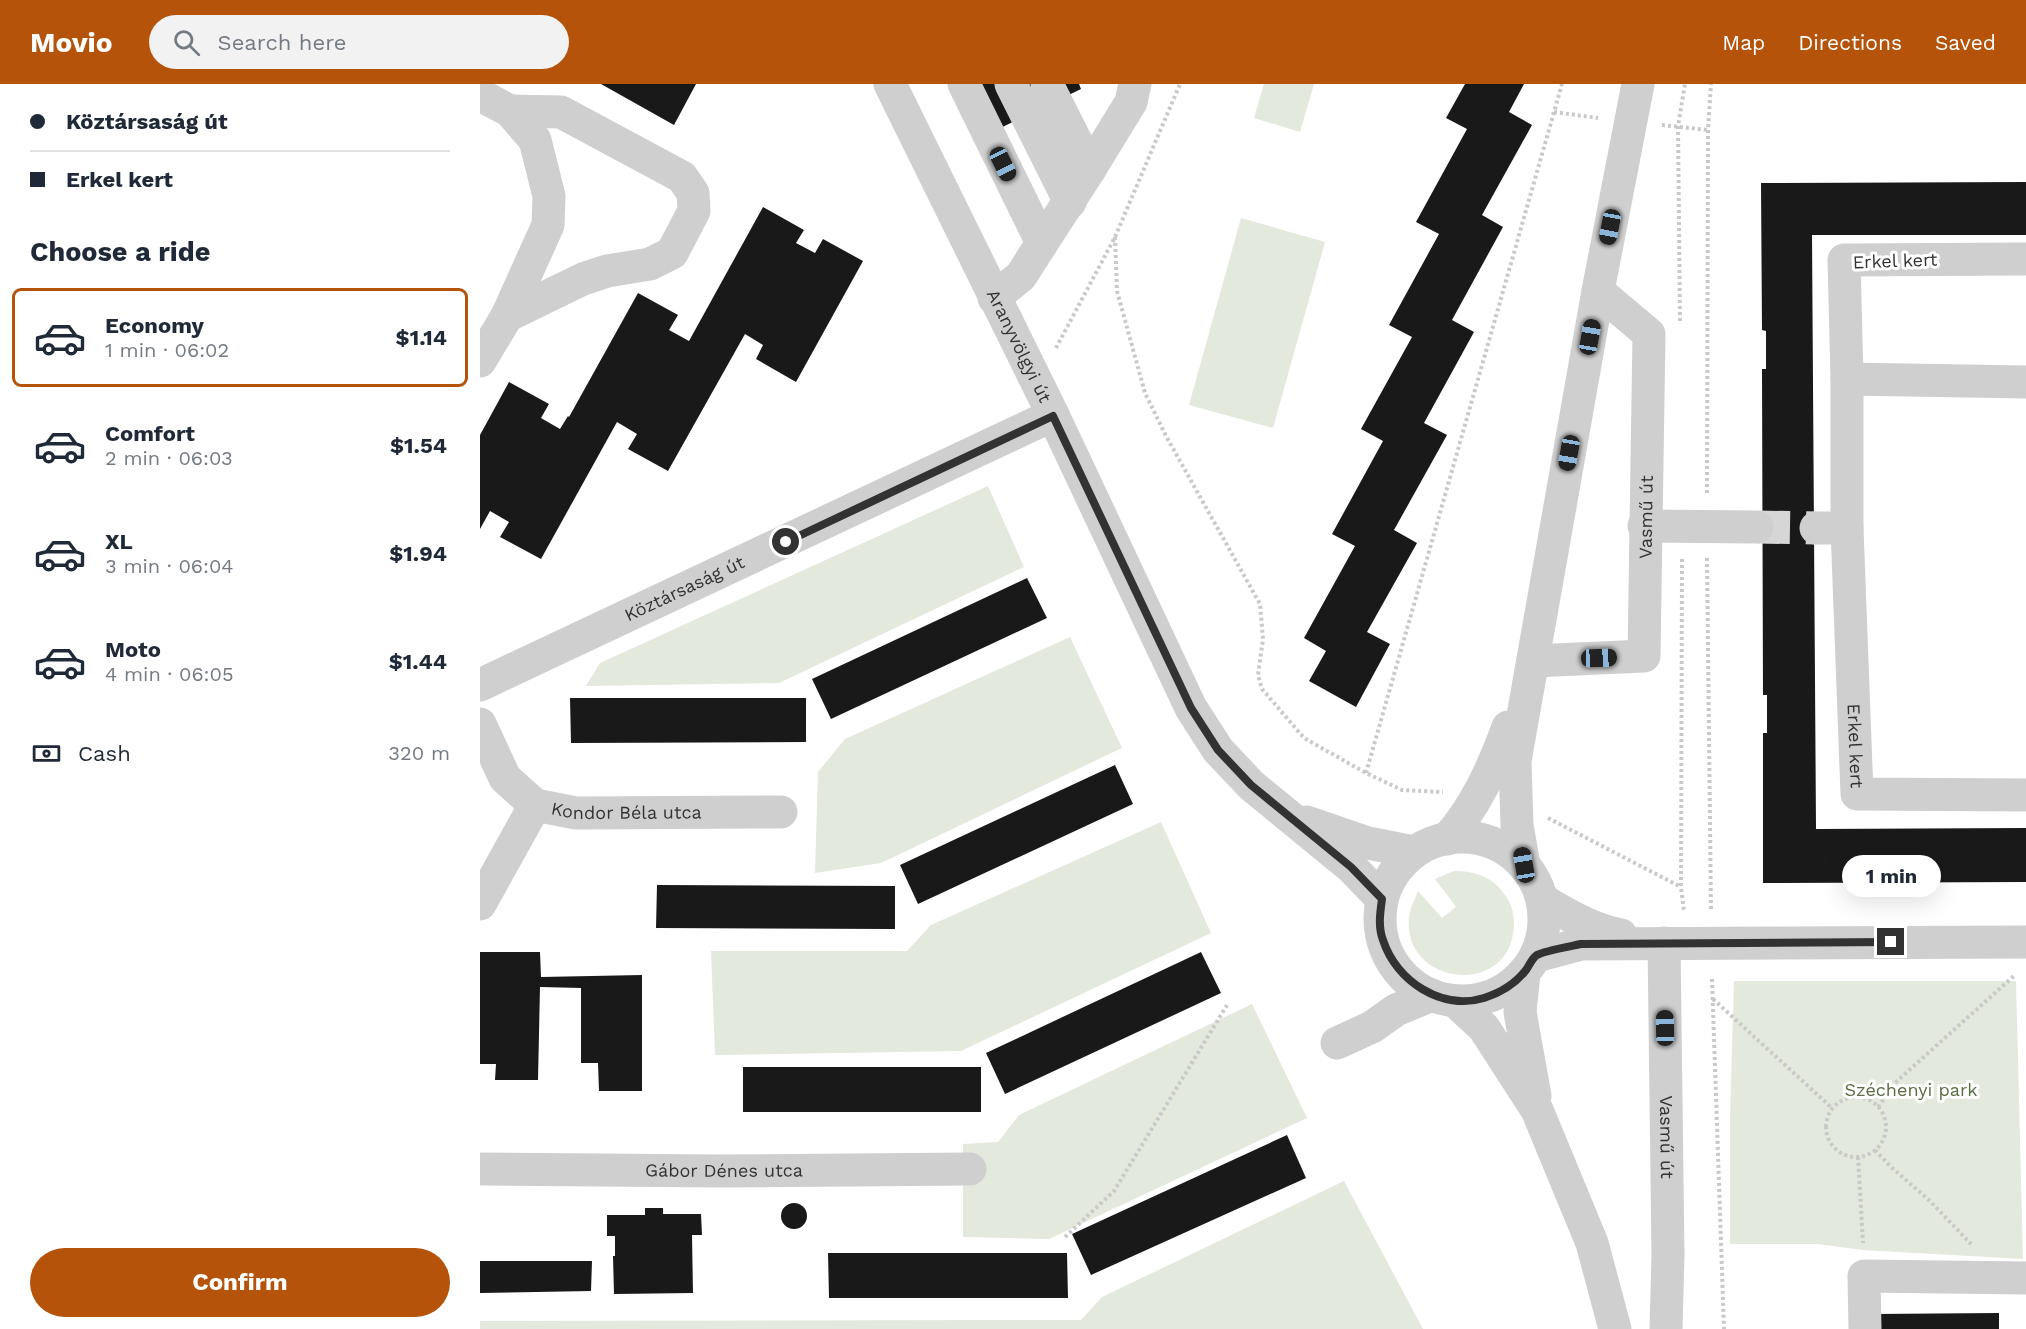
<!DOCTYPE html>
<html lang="en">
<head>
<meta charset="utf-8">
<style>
	:root { --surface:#fff; --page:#f2f2f3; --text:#1f2937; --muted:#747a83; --line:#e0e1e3; --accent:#b45309 }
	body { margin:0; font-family:"Work Sans",sans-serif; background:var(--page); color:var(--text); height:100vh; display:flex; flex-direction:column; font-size:22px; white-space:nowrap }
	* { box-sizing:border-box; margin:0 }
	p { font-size:20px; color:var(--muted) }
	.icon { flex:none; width:33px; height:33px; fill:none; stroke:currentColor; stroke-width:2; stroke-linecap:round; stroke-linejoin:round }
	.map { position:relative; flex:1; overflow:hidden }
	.details { display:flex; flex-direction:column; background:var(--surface); width:480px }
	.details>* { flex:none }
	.top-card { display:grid; align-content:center; height:132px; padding:0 30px; background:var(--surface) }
	.end { position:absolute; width:27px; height:27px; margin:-14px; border:8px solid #323232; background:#fff; box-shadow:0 0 0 3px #fff }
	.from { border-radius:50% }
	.bubble { position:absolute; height:42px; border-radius:21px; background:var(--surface); box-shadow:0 6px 24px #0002; font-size:20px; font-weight:700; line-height:42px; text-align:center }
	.car { position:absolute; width:18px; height:36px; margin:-18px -9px; border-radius:8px; box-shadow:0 0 4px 2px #0007; background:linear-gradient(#222 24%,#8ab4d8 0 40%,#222 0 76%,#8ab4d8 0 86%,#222 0) }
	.top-card b { display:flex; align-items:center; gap:21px; height:57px; font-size:22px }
	.top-card b+b { border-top:2px solid var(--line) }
	.top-card i { width:15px; height:15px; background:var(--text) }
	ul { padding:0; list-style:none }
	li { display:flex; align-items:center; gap:18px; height:99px; margin:0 12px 9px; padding:0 18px; border:3px solid transparent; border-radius:9px }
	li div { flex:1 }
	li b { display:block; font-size:22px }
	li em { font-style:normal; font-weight:700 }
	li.active { border-color:var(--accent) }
	li>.icon { width:54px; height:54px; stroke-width:1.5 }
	h2 { padding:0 30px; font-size:27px; line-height:72px }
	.pay { display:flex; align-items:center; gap:15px; height:66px; padding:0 30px; font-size:22px }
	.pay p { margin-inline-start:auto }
	.primary-button { display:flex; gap:12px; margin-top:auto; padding:12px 30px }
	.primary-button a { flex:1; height:69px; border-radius:36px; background:var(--accent); color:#fff; font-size:24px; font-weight:700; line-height:69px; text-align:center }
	header { display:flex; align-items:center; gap:36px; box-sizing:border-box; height:84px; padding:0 30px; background:var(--accent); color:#fff }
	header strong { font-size:28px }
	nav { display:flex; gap:33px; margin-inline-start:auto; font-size:21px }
	.search { width:420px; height:54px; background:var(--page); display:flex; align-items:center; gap:15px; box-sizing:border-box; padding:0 21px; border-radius:33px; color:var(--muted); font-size:22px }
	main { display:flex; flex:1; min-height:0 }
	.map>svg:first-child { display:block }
	.green { fill:#e3e9dc }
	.building { fill:#191919 }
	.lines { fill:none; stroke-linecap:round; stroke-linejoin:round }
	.minor-tunnel { stroke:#d6d6d6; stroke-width:33; stroke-dasharray:33 16; stroke-linecap:butt }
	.path { stroke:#c9c9c9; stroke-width:4; stroke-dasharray:3 3; stroke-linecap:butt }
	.minor { stroke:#cfcfcf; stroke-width:33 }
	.route { stroke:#323232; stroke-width:8 }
	.labels { text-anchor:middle; stroke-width:6; stroke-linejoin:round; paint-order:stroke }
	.street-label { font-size:18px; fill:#323232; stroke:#fff }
	.park-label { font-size:18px; fill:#5a6c42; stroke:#fff }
</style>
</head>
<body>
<header>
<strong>Movio</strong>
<div class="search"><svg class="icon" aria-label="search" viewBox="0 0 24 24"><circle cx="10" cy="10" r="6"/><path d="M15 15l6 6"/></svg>Search here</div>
<nav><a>Map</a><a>Directions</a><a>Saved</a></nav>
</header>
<main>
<section class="details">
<div class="top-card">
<b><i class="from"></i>Köztársaság út</b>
<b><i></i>Erkel kert</b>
</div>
<h2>Choose a ride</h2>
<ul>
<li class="active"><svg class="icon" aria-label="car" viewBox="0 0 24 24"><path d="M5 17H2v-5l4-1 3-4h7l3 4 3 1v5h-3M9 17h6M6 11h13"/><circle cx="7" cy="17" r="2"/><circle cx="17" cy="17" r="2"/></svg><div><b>Economy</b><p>1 min · 06:02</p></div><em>$1.14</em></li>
<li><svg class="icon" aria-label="car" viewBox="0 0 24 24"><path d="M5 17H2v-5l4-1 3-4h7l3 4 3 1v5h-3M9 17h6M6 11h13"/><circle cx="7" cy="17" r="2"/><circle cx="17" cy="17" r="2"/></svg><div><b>Comfort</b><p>2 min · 06:03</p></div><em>$1.54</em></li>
<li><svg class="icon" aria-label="car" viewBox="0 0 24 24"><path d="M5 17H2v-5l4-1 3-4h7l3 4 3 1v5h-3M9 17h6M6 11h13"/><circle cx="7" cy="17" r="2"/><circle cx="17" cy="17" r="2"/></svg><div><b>XL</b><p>3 min · 06:04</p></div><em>$1.94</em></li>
<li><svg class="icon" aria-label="car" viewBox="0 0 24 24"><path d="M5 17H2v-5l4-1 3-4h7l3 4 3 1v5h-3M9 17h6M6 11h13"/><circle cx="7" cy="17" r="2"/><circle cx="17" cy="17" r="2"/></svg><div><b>Moto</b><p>4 min · 06:05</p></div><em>$1.44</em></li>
</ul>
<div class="pay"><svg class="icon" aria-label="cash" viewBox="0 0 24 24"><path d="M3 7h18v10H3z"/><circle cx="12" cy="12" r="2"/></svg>Cash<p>320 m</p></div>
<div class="primary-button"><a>Confirm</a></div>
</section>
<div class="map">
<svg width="1546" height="1245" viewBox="0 0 1546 1245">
	<rect width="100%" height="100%" fill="#fff"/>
	<path class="green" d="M784,0H834L820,48L774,34Z
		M761,134L845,158L793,344L709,321Z
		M508,402L544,483L299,599L106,602L120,579Z
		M590,553L642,664L401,779L335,789L338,688L365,655Z
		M681,738L731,849L481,967L235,971L231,867H427L451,841Z
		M974,787C997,787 1015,794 1027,814C1034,825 1035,837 1033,850C1023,913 922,900 929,833C930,825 935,815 938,807L962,834L976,823L955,795Z
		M1254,897H1536L1543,1175L1383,1166L1337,1160H1250V1034Z
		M772,920L827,1034L569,1155L483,1153V1060L518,1058L539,1031Z
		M864,1097L943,1245H0V1237L601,1236L622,1213Z"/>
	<path class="building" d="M121,0H216L194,41Z
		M486,0H599L601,5L510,49Z
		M985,0H1044L1029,28L1052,41L1002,131L1023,143L972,236L994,248L944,339L967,351L914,446L937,459L887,548L910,560L876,623L829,597L846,567L824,554L875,462L852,450L903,357L881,345L932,253L909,241L959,150L936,138L987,45L966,34Z
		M1546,98V151H1332L1336,745L1546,744V798L1283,799V649H1287V611H1283L1282,285H1286V247L1282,246L1281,99Z
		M283,123L324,146L316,159L335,169L343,155L383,177L316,298L276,275L283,261L265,250L188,387L148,365L157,350L137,338L61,475L20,453L29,438L10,427L0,445V351L29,298L69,320L61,334L80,345L88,332L89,333L158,209L198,231L189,246L209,257Z
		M547,494L567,534L351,635L332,595Z
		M90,614H326V658L91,659Z
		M635,681L653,720L438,820L420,781Z
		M177,801L415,802V845L176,844Z
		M0,868H60L61,893L162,891V1007H119L118,979H101V904L60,903L58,996H15L16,980H0Z
		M721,868L741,909L525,1010L506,969Z
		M263,983H501V1028H263Z
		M807,1051L826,1094L611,1191L592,1150Z
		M301 1132a13 13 0 1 1 26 0a13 13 0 1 1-26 0Z
		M165,1124H183V1130H221L222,1151H212L213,1209L134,1210L133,1172H135V1152H127V1131H165Z
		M348,1169H587L588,1214H349Z
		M0,1177H112L111,1207L0,1209Z
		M1519,1229V1245H1393V1230Z"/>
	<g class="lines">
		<path class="minor-tunnel" d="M1277,443L1336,444"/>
		<path class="path" d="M1074,28L1118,34
			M1182,41L1228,46
			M635,153L637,207L665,309L686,352L780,520L783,555L778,591L782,605L824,654L886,689L922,706L963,708
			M1200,237L1198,42L1205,0
			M576,264L635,153L700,0
			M1227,409L1228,46L1231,0
			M1227,474L1231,826
			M1202,475L1201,803L1204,828
			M886,689L1082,0
			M1068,734L1201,803
			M1232,895L1244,1245
			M1233,915L1352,1024
			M1346 1043a30 30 0 1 1 60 0a30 30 0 1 1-60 0Z
			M1398,1023L1417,997L1535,891
			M1395,1066L1411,1083L1450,1117L1491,1160
			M1378,1073L1383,1159
			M585,1153L634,1107L747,921"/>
		<g class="minor">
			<path id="s1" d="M410,0L573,331L711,624L738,666L771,701L871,783L902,815"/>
			<path d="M484,0L562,159L541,192L514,214"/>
			<path d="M531,0L590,118"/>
			<path d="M0,11L30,27L55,56L69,112L68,141L27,232L0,277"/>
			<path d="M610,85L651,18L655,0"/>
			<path d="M562,159L610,85L567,0"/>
			<path id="s2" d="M1546,175L1364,176L1367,295V444L1377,710L1546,711"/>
			<path d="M27,232L103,195L127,187L170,180L192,169L214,127L213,109L202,93L81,28L30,27"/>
			<path d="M1367,295L1546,298"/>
			<path d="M1164,442L1277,443"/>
			<path d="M1336,444H1367"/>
			<path id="s3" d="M1053,577L1164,572L1169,250L1118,207"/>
			<path id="s4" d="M0,601L573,331"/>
			<path id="s5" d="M0,640L25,694L55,721L96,729L301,728"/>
			<path d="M827,738L888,759L934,768"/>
			<circle cx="982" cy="835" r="82"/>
			<path d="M967,755C996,722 1013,684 1028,643"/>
			<path d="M1044,781L1037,741L1035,677L1118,207L1158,0"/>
			<path d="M1062,816C1087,830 1112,846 1141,851"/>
			<path d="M0,820L55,721"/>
			<path id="s6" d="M1184,859L1188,1171L1186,1245"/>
			<path d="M1056,872L1101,860L1546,858"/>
			<path d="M1044,889L1040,928L1055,1012"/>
			<path d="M975,917L1004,944L1057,1026L1112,1159L1135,1245"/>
			<path d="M857,959L892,943L916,926L952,911"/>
			<path id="s7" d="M0,1085L239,1087L490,1085"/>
			<path d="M1385,1245L1384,1192L1546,1194"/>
		</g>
	</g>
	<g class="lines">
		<path class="route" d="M306,458L573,332L711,624L738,666L771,701L871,783L902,815C900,829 898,843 903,856C916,897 962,927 1004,914C1020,909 1036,899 1046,886C1049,882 1052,874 1057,871C1064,867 1092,862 1101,860L1411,858"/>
	</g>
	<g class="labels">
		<g class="street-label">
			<text transform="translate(1415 177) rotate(-2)" y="6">Erkel kert</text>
			<text dy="6" stroke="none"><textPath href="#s1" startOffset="292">Aranyvölgyi út</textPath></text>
			<text dy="6" stroke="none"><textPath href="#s3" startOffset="250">Vasmű út</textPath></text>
			<text dy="6" stroke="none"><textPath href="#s4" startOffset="226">Köztársaság út</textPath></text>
			<text dy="6" stroke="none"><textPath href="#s2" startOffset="668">Erkel kert</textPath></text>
			<text dy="6" stroke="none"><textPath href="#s5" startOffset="192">Kondor Béla utca</textPath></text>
			<text dy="6" stroke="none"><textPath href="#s6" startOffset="194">Vasmű út</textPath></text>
			<text dy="6" stroke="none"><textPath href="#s7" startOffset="244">Gábor Dénes utca</textPath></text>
		</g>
		<g class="park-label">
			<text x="1431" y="1012">Széchenyi park</text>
		</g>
	</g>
</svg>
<i class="end from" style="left:306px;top:458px"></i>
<i class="end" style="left:1411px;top:858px"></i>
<div class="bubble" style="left:1362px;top:771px;width:99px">1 min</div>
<i class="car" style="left:523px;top:80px;rotate:154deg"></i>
<i class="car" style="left:1130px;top:143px;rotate:191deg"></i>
<i class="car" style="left:1110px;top:253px;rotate:10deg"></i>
<i class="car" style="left:1089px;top:369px;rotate:190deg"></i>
<i class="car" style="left:1119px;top:574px;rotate:88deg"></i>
<i class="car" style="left:1044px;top:781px;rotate:350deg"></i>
<i class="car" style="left:1185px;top:944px;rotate:359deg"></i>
</div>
</main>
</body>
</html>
